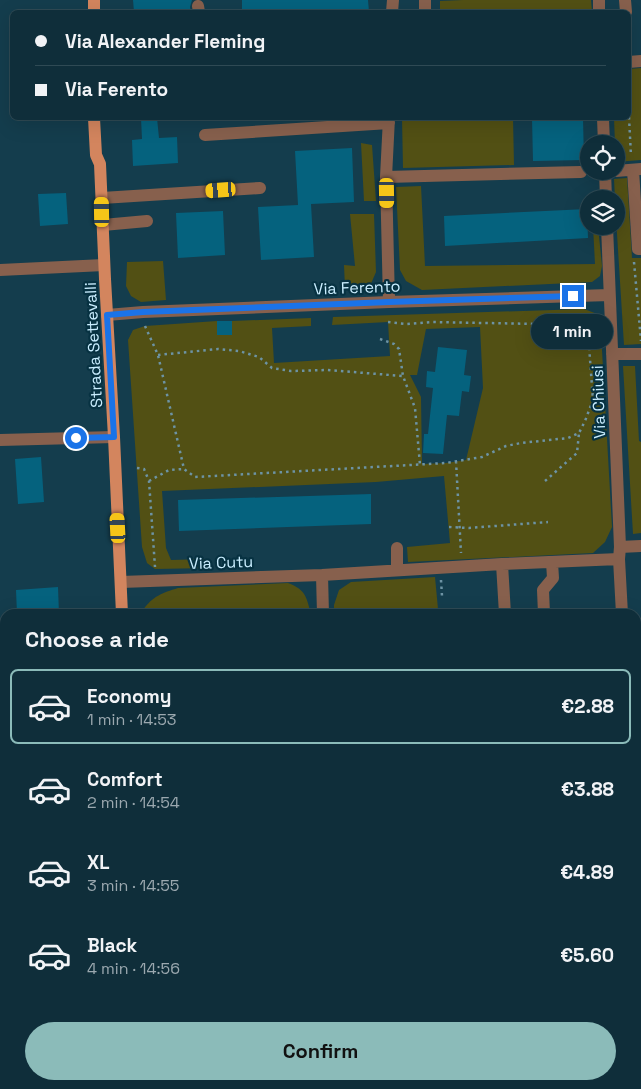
<!DOCTYPE html>
<html lang="en">
<head>
<meta charset="utf-8">
<style>
	:root { --surface:#0f2e3a; --page:#183642; --text:#f1f3f6; --muted:#9ba8af; --line:#2f4a54; --accent:#8bbbb9 }
	body { margin:0; font-family:"Space Grotesk",sans-serif; background:var(--page); color:var(--text); height:100vh; display:flex; flex-direction:column; font-size:19px; white-space:nowrap }
	* { box-sizing:border-box; margin:0 }
	p { font-size:16px; color:var(--muted) }
	.icon { flex:none; width:28px; height:28px; fill:none; stroke:currentColor; stroke-width:2; stroke-linecap:round; stroke-linejoin:round }
	.map { position:relative; flex:1; overflow:hidden }
	.side { position:absolute; left:0px; top:609px; width:641px; height:481px; display:flex; flex-direction:column; background:var(--surface); border-radius:15px 15px 0 0; box-shadow:0 5px 20px #0002,0 0 0 1px var(--line) }
	.side>* { flex:none }
	.hud { position:absolute; left:10px; top:10px; width:621px; height:110px; border-radius:8px; box-shadow:0 5px 20px #0002,0 0 0 1px var(--line); display:grid; align-content:center; height:110px; padding:0 25px; background:var(--surface) }
	.tools { position:absolute; left:580px; top:135px; display:grid; gap:10px }
	.tools a { display:grid; place-items:center; width:45px; height:45px; border-radius:50%; background:var(--surface); box-shadow:0 5px 20px #0002,0 0 0 1px var(--line); font-size:25px }
	.end { position:absolute; width:22px; height:22px; margin:-11px; border:6px solid #1a73e8; background:#fff; box-shadow:0 0 0 2px #fff }
	.from { border-radius:50% }
	.bubble { position:absolute; height:35px; border-radius:18px; background:var(--surface); box-shadow:0 5px 20px #0002,0 0 0 1px var(--line); font-size:16px; font-weight:600; line-height:35px; text-align:center }
	.car { position:absolute; width:15px; height:30px; margin:-15px -8px; border-radius:6px; box-shadow:0 0 4px 1px #0007; background:linear-gradient(#f5c518 24%,#345 0 40%,#f5c518 0 76%,#345 0 86%,#f5c518 0) }
	.hud b { display:flex; align-items:center; gap:18px; height:48px; font-size:19px }
	.hud b+b { border-top:1px solid var(--line) }
	.hud i { width:12px; height:12px; background:var(--text) }
	ul { padding:0; list-style:none }
	li { display:flex; align-items:center; gap:15px; height:75px; margin:0 10px 8px; padding:0 15px; border:2px solid transparent; border-radius:8px }
	li div { flex:1 }
	li b { display:block; font-size:19px }
	li em { font-style:normal; font-weight:600 }
	li.selected { border-color:var(--accent) }
	li>.icon { width:45px; height:45px; stroke-width:1.5 }
	h2 { padding:0 25px; font-size:22px; line-height:60px }
	.button { display:flex; gap:10px; margin-top:auto; padding:10px 25px }
	.button a { flex:1; height:58px; border-radius:30px; background:var(--accent); color:#111; font-size:20px; font-weight:600; line-height:58px; text-align:center }
	.map>svg:first-child { display:block }
	.green { fill:#525014; fill-rule:evenodd }
	.building { fill:#05627e }
	.lines { fill:none; stroke-linecap:round; stroke-linejoin:round }
	.path { stroke:#6d93a4; stroke-width:2.5; stroke-dasharray:2.5 4; stroke-linecap:butt }
	.minor { stroke:#87604d; stroke-width:12 }
	.major { stroke:#d3855e; stroke-width:12 }
	.route { stroke:#1a73e8; stroke-width:6 }
	.labels { text-anchor:middle; stroke-width:4.5; stroke-linejoin:round; paint-order:stroke }
	.street-label { font-size:16px; fill:#caeeff; stroke:#073242 }
</style>
</head>
<body>
<div class="map">
<svg width="641" height="1089" viewBox="0 0 641 1089">
	<rect width="100%" height="100%" fill="#143d4d"/>
	<path class="green" d="M463,0H591L592,12H440V1Z
		M641,68V160L616,162V144H615L614,118H629V69Z
		M402,118H513L514,165L403,168Z
		M361,143L372,145L376,201H364Z
		M627,178L632,258H641V344L624,345L616,218V199H615L614,179Z
		M421,186L425,266L595,264L593,226H598L602,266L600,276L592,282L422,290L406,281L400,270L396,187Z
		M350,214H374L376,272L370,286L363,291L345,288L344,265L355,266Z
		M163,261L166,300L141,302L131,296L126,286L127,262Z
		M584,309L600,315L612,527L605,542L593,553L408,562L407,547L450,543L444,476L376,482L162,491L166,548L171,560L209,559V568L155,569L147,563L142,547L128,340L133,330L145,326L217,321V335H232V321L311,318V326L272,328L274,363L390,356L388,322L332,325L333,317ZM480,327L483,388L466,460L446,463L422,464L421,397L410,375H417L426,329Z
		M623,366H635L639,441L641,442V533L633,534Z
		M435,577L438,609H443V614H334V605L339,590L351,582Z
		M288,583C306,590 306,596 311,614H144L143,610C153,596 162,593 178,588Z
		M355,1085H569V1089H355Z"/>
	<path class="building" d="M133,0H192L190,7L191,12H134Z
		M242,0H368L369,12H242Z
		M141,118H157L159,138L177,137L178,163L133,166L132,140L142,139Z
		M532,118H583L584,160L533,161Z
		M352,148L354,202L311,204L314,257L261,260L258,207L298,205L295,151Z
		M66,193L68,224L40,226L38,194Z
		M587,209L588,238L445,246L444,216Z
		M223,211L225,255L178,258L176,213Z
		M217,321H232V335H217Z
		M438,347L467,350L464,375L471,376L469,392L462,391L459,416L447,415L443,454L423,453L424,434H428L433,388L426,387L427,371L435,372Z
		M41,457L44,502L18,504L15,459Z
		M371,494V524L179,531L178,500Z
		M58,587L59,614H17L16,590Z"/>
	<g class="lines">
		<path class="path" d="M629,117L631,156
			M634,262L641,341
			M388,322L406,324L432,322L592,325
			M145,326L158,355L184,469L195,477L446,463L482,457L506,446L521,443L568,438L579,433L585,421L593,400L588,332L592,325L598,322
			M380,339L394,344L399,349L403,376L415,408L420,465
			M158,355L218,349L239,351L259,357L272,368L291,371L327,370L403,376
			M456,461L461,553
			M137,468L144,469L149,481L155,567
			M149,481L169,470L184,469
			M545,481L577,453L579,433
			M449,527L469,528L548,522
			M441,580L442,596"/>
		<path class="minor" d="M425,0V12
			M599,0V12
			M625,0L626,12
			M198,6L199,12
			M392,12L393,0
			M629,62L641,61
			M603,118L604,144
			M205,135L389,123
			M633,170L638,249H641
			M605,171L606,199
			M616,171L641,169
			M386,177L581,172
			M102,198L260,188
			M103,225L147,221
			M607,226L620,547L619,559L622,614
			M0,270L104,265
			M389,302L386,177L389,118
			M107,315L143,312L389,302L609,295
			M612,354H641
			M0,440L114,437
			M620,547L641,546
			M397,548V570
			M502,564L505,614
			M322,575L323,614
			M121,582L322,575L502,564L619,559
			M544,614L543,590L553,578L552,562
			M636,624H641
			M0,711H5
			M636,762H641"/>
		<path class="major" d="M94,0V12
			M94,118L96,155L100,164L105,279L114,437L122,614
			M139,1085V1089
			M150,1085V1089"/>
	</g>
	<g class="lines">
		<path class="route" d="M76,438L114,437L107,315L143,312L389,302L573,296"/>
	</g>
	<g class="labels">
		<g class="street-label">
			<text transform="translate(357 287) rotate(-2)" y="6">Via Ferento</text>
			<text transform="translate(93 345) rotate(-93)" y="6">Strada Settevalli</text>
			<text transform="translate(598 402) rotate(-92)" y="6">Via Chiusi</text>
			<text transform="translate(221 562) rotate(-2)" y="6">Via Cutu</text>
		</g>
	</g>
</svg>
<div class="tools">
<a><svg class="icon" aria-label="locate" viewBox="0 0 24 24"><circle cx="12" cy="12" r="6"/><path d="M12 2v4M12 18v4M2 12h4M18 12h4"/></svg></a>
<a><svg class="icon" aria-label="layers" viewBox="0 0 24 24"><path d="M12 4l9 5-9 5-9-5zM3 14l9 5 9-5"/></svg></a>
</div>
<i class="end from" style="left:76px;top:438px"></i>
<i class="end" style="left:573px;top:296px"></i>
<div class="bubble" style="left:531px;top:314px;width:82px">1 min</div>
<i class="car" style="left:221px;top:190px;rotate:266deg"></i>
<i class="car" style="left:387px;top:193px;rotate:179deg"></i>
<i class="car" style="left:102px;top:212px;rotate:359deg"></i>
<i class="car" style="left:118px;top:528px;rotate:357deg"></i>
<div class="hud">
<b><i class="from"></i>Via Alexander Fleming</b>
<b><i></i>Via Ferento</b>
</div>
<section class="side">
<h2>Choose a ride</h2>
<ul>
<li class="selected"><svg class="icon" aria-label="car" viewBox="0 0 24 24"><path d="M5 17H2v-5l4-1 3-4h7l3 4 3 1v5h-3M9 17h6M6 11h13"/><circle cx="7" cy="17" r="2"/><circle cx="17" cy="17" r="2"/></svg><div><b>Economy</b><p>1 min · 14:53</p></div><em>€2.88</em></li>
<li><svg class="icon" aria-label="car" viewBox="0 0 24 24"><path d="M5 17H2v-5l4-1 3-4h7l3 4 3 1v5h-3M9 17h6M6 11h13"/><circle cx="7" cy="17" r="2"/><circle cx="17" cy="17" r="2"/></svg><div><b>Comfort</b><p>2 min · 14:54</p></div><em>€3.88</em></li>
<li><svg class="icon" aria-label="car" viewBox="0 0 24 24"><path d="M5 17H2v-5l4-1 3-4h7l3 4 3 1v5h-3M9 17h6M6 11h13"/><circle cx="7" cy="17" r="2"/><circle cx="17" cy="17" r="2"/></svg><div><b>XL</b><p>3 min · 14:55</p></div><em>€4.89</em></li>
<li><svg class="icon" aria-label="car" viewBox="0 0 24 24"><path d="M5 17H2v-5l4-1 3-4h7l3 4 3 1v5h-3M9 17h6M6 11h13"/><circle cx="7" cy="17" r="2"/><circle cx="17" cy="17" r="2"/></svg><div><b>Black</b><p>4 min · 14:56</p></div><em>€5.60</em></li>
</ul>
<div class="button"><a>Confirm</a></div>
</section>
</div>
</body>
</html>
